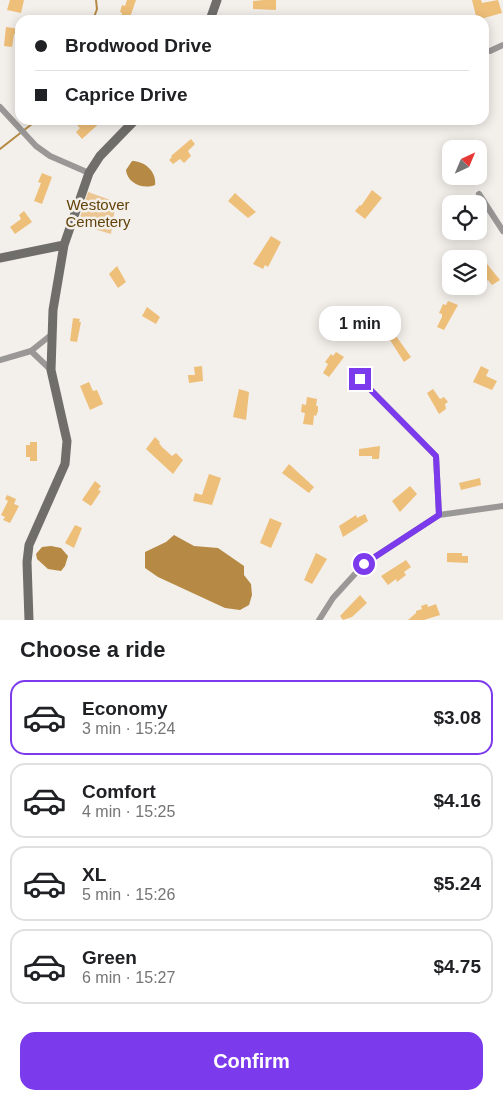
<!DOCTYPE html>
<html lang="en">
<head>
<meta charset="utf-8">
<style>
	:root { --surface:#fff; --page:#f2f2f2; --text:#202124; --muted:#757577; --line:#e0e0e0; --accent:#7c3aed }
	body { margin:0; font-family:Arial,sans-serif; background:var(--page); color:var(--text); height:100vh; display:flex; flex-direction:column; font-size:19px; white-space:nowrap }
	* { box-sizing:border-box; margin:0 }
	p { font-size:16px; color:var(--muted) }
	.icon { flex:none; width:28px; height:28px; fill:none; stroke:currentColor; stroke-width:2; stroke-linecap:round; stroke-linejoin:round }
	.map { position:relative; height:620px; overflow:hidden }
	.side { display:flex; flex-direction:column; background:var(--surface); flex:1 }
	.side>* { flex:none }
	.hud { position:absolute; left:15px; top:15px; width:474px; height:110px; border-radius:15px; box-shadow:0 2px 12px #0003; display:grid; align-content:center; height:110px; padding:0 20px; background:var(--surface) }
	.needle { width:32px; rotate:44deg }
	.buttons { position:absolute; left:442px; top:140px; display:grid; gap:10px }
	.buttons a { display:grid; place-items:center; width:45px; height:45px; border-radius:10px; background:var(--surface); box-shadow:0 2px 12px #0003; font-size:25px }
	.end { position:absolute; width:22px; height:22px; margin:-11px; border:6px solid #7c3aed; background:#fff; box-shadow:0 0 0 2px #fff }
	.from { border-radius:50% }
	.bubble { position:absolute; height:35px; border-radius:15px; background:var(--surface); box-shadow:0 2px 12px #0003; font-size:16px; font-weight:700; line-height:35px; text-align:center }
	.hud b { display:flex; align-items:center; gap:18px; height:48px; font-size:19px }
	.hud b+b { border-top:1px solid var(--line) }
	.hud i { width:12px; height:12px; background:var(--text) }
	ul { padding:0; list-style:none }
	li { display:flex; align-items:center; gap:15px; height:75px; margin:0 10px 8px; padding:0 10px; border:2px solid var(--line); border-radius:15px }
	li div { flex:1 }
	li b { display:block; font-size:19px }
	li em { font-style:normal; font-weight:700 }
	li.active { border-color:var(--accent) }
	li>.icon { width:45px; height:45px; stroke-width:1.5 }
	h2 { padding:0 20px; font-size:22px; line-height:60px }
	.button { display:flex; gap:10px; margin-top:auto; padding:10px 20px }
	.button a { flex:1; height:58px; border-radius:15px; background:var(--accent); color:#fff; font-size:20px; font-weight:700; line-height:58px; text-align:center }
	.map>svg:first-child { display:block }
	.green { fill:#ebc692 }
	.water { fill:#b68a44 }
	.lines { fill:none; stroke-linecap:round; stroke-linejoin:round }
	.stream { stroke:#b68a44; stroke-width:2 }
	.building { fill:#eebf79 }
	.street { stroke:#9a9896; stroke-width:6 }
	.secondary { stroke:#706e6b; stroke-width:9 }
	.route { stroke:#7c3aed; stroke-width:6 }
	.labels { text-anchor:middle; stroke-width:5; stroke-linejoin:round; paint-order:stroke }
	.park-label { font-size:15px; fill:#62430a; stroke:#f3efea }
</style>
</head>
<body>
<div class="map">
<svg width="503" height="620" viewBox="0 0 503 620">
	<rect width="100%" height="100%" fill="#f3efea"/>
	<path class="green" d="M88,192L116,202L111,234L78,224Z"/>
	<path class="water" d="M132,161C145,161 157,172 155,185C143,190 127,183 126,170Z
		M174,535L194,546L218,548L244,566V575L251,584L252,595L249,605L240,610L225,608L158,577L145,568V552L166,542Z
		M51,546L61,548L68,556L65,566L61,571L48,569L37,559L36,554L42,547Z"/>
	<g class="lines">
		<path class="stream" d="M93,20L97,9L96,0
			M0,149L37,120"/>
	</g>
	<path class="building" d="M10,0H24L21,13L7,10Z
		M127,0H136L129,20H123L121,19L122,13L120,12L122,5L125,6Z
		M264,0H276V10L253,9V1Z
		M472,0H481L482,3L498,0L502,13L477,20Z
		M6,27L20,29L19,34H14L12,47L4,46Z
		M82,120L85,123L89,120H103L82,139L76,132L80,128L77,125Z
		M191,139L195,144L188,151L191,156L184,163L180,159L173,164L169,160L172,157L171,156Z
		M42,173L52,177L42,204L34,201L41,183L38,182Z
		M372,190L382,198L365,219L355,211L360,205L361,206Z
		M235,193L256,212L248,218L228,201Z
		M24,211L32,222L15,234L10,227L21,219L19,215Z
		M271,236L281,242L268,267L265,265L263,269L253,264Z
		M487,264L500,280L492,285L488,280L486,282L479,272V269Z
		M117,266L126,282L118,288L109,274Z
		M448,301L458,305L444,330L437,327L442,317V314L439,313L443,304L446,305Z
		M147,307L160,317L156,324L142,316Z
		M362,310L370,313L359,335L352,332L357,321L354,319L356,313L360,315Z
		M73,318L80,319L79,322H81L77,342L70,341Z
		M396,336L411,357L404,362L390,340Z
		M336,352L344,357L329,377L323,373L327,366L328,364L325,362L331,354L333,356Z
		M202,366L203,381L189,383L188,375H195L194,367Z
		M481,366L489,370L486,376L497,381L492,390L473,382Z
		M89,382L93,391L97,390L103,404L90,410L80,386Z
		M239,389L249,392L246,420L233,417Z
		M433,389L440,399L444,397L448,402L445,404L446,409L439,414L427,393Z
		M307,397L317,399L316,406H318V411L316,416L314,415L313,425L303,424L305,413L301,412L302,404L306,405Z
		M155,437L160,442L159,443L162,447L172,456L176,453L183,460L173,474L146,449Z
		M30,442H37V461H30V457H26V445H30Z
		M380,446L379,459H372V456H359V449Z
		M289,464L314,487L309,493L282,473Z
		M209,474L221,478L212,505L193,501L195,493L202,495Z
		M480,478L481,485L461,490L459,483Z
		M95,481L101,486L98,490L101,491L91,506L82,500Z
		M410,486L417,494L400,512L392,501Z
		M7,495L16,499L14,504L19,506L10,523L3,520L5,517L1,515L8,501L5,499Z
		M365,514L368,521L343,537L339,526L356,515L357,518Z
		M270,518L282,523L271,548L260,543Z
		M75,525L82,528L74,548L65,543Z
		M316,553L327,559L312,584L304,580Z
		M447,553H462V556H468V563L447,562Z
		M406,560L411,567L404,572L406,575L397,582L396,579L388,585L381,576Z
		M360,595L367,603L352,617L343,620L340,616Z
		M427,604L428,607L436,604L440,615L424,620H408L416,613V611L422,609L421,606Z"/>
	<g class="lines">
		<path class="street" d="M490,51L503,45
			M0,107L36,146L50,156L89,173
			M479,194L503,231
			M31,351L51,370
			M0,360L31,351L51,335
			M360,379L436,456L439,515
			M319,620L333,598L364,564L439,515L503,506"/>
		<path class="secondary" d="M210,20L217,0
			M0,258L64,245
			M29,620L27,562L29,545L65,464L67,441L51,370L53,310L64,245L89,173L100,156L135,120"/>
	</g>
	<g class="lines">
		<path class="route" d="M360,379L436,456L439,515L364,564"/>
	</g>
	<g class="labels">
		<g class="park-label">
			<text x="98" y="210">Westover<tspan x="98" dy="17">Cemetery</tspan></text>
		</g>
	</g>
</svg>
<div class="buttons">
<a><svg class="needle" viewBox="-14 -14 28 28"><path d="M0-13l5 13h-10z" fill="#e53935"/><path d="M0 13l5-13h-10z" fill="#757577"/></svg></a>
<a><svg class="icon" aria-label="locate" viewBox="0 0 24 24"><circle cx="12" cy="12" r="6"/><path d="M12 2v4M12 18v4M2 12h4M18 12h4"/></svg></a>
<a><svg class="icon" aria-label="layers" viewBox="0 0 24 24"><path d="M12 4l9 5-9 5-9-5zM3 14l9 5 9-5"/></svg></a>
</div>
<i class="end from" style="left:364px;top:564px"></i>
<i class="end" style="left:360px;top:379px"></i>
<div class="bubble" style="left:319px;top:306px;width:82px">1 min</div>
<div class="hud">
<b><i class="from"></i>Brodwood Drive</b>
<b><i></i>Caprice Drive</b>
</div>
</div>
<section class="side">
<h2>Choose a ride</h2>
<ul>
<li class="active"><svg class="icon" aria-label="car" viewBox="0 0 24 24"><path d="M5 17H2v-5l4-1 3-4h7l3 4 3 1v5h-3M9 17h6M6 11h13"/><circle cx="7" cy="17" r="2"/><circle cx="17" cy="17" r="2"/></svg><div><b>Economy</b><p>3 min · 15:24</p></div><em>$3.08</em></li>
<li><svg class="icon" aria-label="car" viewBox="0 0 24 24"><path d="M5 17H2v-5l4-1 3-4h7l3 4 3 1v5h-3M9 17h6M6 11h13"/><circle cx="7" cy="17" r="2"/><circle cx="17" cy="17" r="2"/></svg><div><b>Comfort</b><p>4 min · 15:25</p></div><em>$4.16</em></li>
<li><svg class="icon" aria-label="car" viewBox="0 0 24 24"><path d="M5 17H2v-5l4-1 3-4h7l3 4 3 1v5h-3M9 17h6M6 11h13"/><circle cx="7" cy="17" r="2"/><circle cx="17" cy="17" r="2"/></svg><div><b>XL</b><p>5 min · 15:26</p></div><em>$5.24</em></li>
<li><svg class="icon" aria-label="car" viewBox="0 0 24 24"><path d="M5 17H2v-5l4-1 3-4h7l3 4 3 1v5h-3M9 17h6M6 11h13"/><circle cx="7" cy="17" r="2"/><circle cx="17" cy="17" r="2"/></svg><div><b>Green</b><p>6 min · 15:27</p></div><em>$4.75</em></li>
</ul>
<div class="button"><a>Confirm</a></div>
</section>
</body>
</html>
